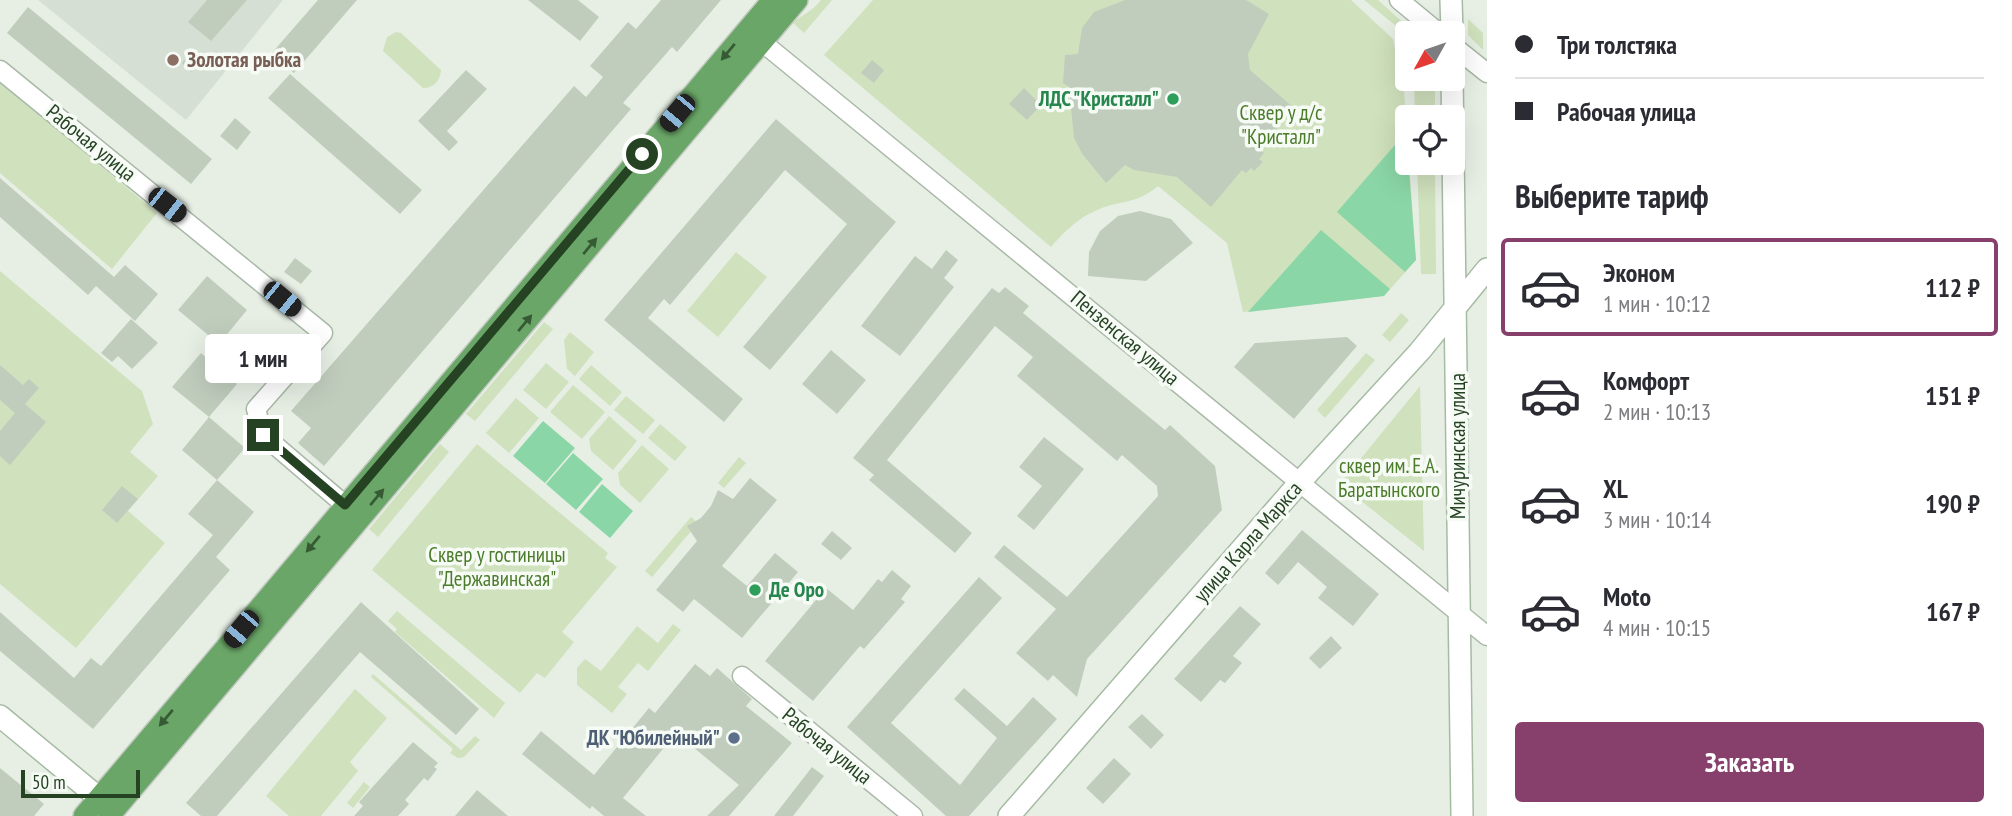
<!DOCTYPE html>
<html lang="ru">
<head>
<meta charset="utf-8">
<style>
	:root { --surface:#fff; --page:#f7f7f7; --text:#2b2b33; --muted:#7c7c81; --line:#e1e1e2; --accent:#87406b }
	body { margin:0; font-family:"PT Sans Narrow",sans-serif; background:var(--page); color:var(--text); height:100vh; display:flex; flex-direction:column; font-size:26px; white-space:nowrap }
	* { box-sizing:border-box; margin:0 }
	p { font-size:23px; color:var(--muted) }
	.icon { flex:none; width:38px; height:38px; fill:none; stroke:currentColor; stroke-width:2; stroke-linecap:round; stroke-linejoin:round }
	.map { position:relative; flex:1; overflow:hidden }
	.drawer { display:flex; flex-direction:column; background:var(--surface); width:525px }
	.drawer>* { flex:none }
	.top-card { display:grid; align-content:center; height:154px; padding:0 28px; background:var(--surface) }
	.needle { width:46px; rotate:230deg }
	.tools { position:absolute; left:1395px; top:21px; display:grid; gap:14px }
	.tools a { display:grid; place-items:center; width:70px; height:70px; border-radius:7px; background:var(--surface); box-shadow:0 7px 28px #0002; font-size:35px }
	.scale { position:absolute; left:21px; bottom:18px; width:119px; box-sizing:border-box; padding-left:7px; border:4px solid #254223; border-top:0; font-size:19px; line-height:24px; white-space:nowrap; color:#254223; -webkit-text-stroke:5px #f7fbf6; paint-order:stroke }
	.end { position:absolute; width:32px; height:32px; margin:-16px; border:9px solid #254223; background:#fff; box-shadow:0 0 0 4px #fff }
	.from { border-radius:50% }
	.bubble { position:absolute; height:49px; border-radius:7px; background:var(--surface); box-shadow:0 7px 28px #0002; font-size:23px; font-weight:600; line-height:49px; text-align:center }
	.car { position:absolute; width:21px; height:42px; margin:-21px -10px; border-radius:9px; box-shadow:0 0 5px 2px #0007; background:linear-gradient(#222 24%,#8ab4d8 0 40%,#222 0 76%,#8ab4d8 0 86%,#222 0) }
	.top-card b { display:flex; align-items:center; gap:24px; height:66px; font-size:26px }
	.top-card b+b { border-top:2px solid var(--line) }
	.top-card i { width:18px; height:18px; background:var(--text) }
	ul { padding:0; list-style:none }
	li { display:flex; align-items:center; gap:21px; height:98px; margin:0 14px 10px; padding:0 14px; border:4px solid transparent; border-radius:7px }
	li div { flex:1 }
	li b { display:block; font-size:26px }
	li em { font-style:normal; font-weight:600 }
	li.current { border-color:var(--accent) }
	li>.icon { width:63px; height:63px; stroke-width:1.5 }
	h2 { padding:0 28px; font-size:32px; line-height:84px }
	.button { display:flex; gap:14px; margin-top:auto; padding:14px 28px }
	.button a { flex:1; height:80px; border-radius:7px; background:var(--accent); color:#fff; font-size:28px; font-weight:600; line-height:80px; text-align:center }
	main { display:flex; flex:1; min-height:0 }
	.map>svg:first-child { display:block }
	.built { fill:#d6dfd3 }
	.green { fill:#d0e1bd }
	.water { fill:#8bd6a6 }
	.building { fill:#c0cdbd }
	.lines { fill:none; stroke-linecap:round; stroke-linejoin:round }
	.minor-casing { stroke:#a9b8a7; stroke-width:21 }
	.secondary-casing { stroke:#a6bba3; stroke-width:24 }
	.primary-casing { stroke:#c2cac1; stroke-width:24 }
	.minor { stroke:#fff; stroke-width:18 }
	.secondary { stroke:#fff; stroke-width:21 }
	.primary { stroke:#6aa667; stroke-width:21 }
	.oneway { fill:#365b34 }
	.route { stroke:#254223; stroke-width:9 }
	.education-dot { fill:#8d6e63; stroke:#f7fbf6; stroke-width:2.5 }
	.leisure-dot { fill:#2e9e5b; stroke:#f7fbf6; stroke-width:2.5 }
	.service-dot { fill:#5c6f8a; stroke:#f7fbf6; stroke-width:2.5 }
	.labels { text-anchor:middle; stroke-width:7; stroke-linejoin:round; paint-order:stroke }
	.education-label { font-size:21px; font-weight:bold; fill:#785e54; stroke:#f7fbf6; text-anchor:start }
	.leisure-label { font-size:21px; font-weight:bold; fill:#27864d; stroke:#f7fbf6; text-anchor:end }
	.park-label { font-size:21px; fill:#4b7c2a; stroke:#f7fbf6 }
	.street-label { font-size:21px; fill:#254223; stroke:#f7fbf6 }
	.service-label { font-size:21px; font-weight:bold; fill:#4e5e75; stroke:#f7fbf6; text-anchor:end }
</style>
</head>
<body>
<main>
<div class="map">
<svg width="1487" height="816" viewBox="0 0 1487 816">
	<rect width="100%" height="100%" fill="#e7efe5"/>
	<path class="built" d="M38,0H283L186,120Z"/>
	<path class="green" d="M821,0H832L804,33L793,23C802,14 812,12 821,0Z
		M873,0H1351L1393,39L1395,48H1401L1416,260L1384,296L1243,312L1227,243L1158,186C1134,206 1120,199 1095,211C1078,218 1063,233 1051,247L824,55Z
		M1364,0H1378L1407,26L1406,34Z
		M1468,19L1483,33V50L1468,35Z
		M396,32L401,33L441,70C440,81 434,88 423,88L383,51L387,37Z
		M1414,79H1435V117H1415Z
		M0,81L157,213L112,269L0,173Z
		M1417,163H1435L1436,274H1421Z
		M736,252L767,277L718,337L687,311Z
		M0,271L142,391L153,424L130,452L158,476L128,511L165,543L76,648L0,584Z
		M1401,313L1409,320L1390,342L1382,335Z
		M544,322L553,329L475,421L466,414Z
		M570,332L594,352L575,376L567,369L564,340Z
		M1366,353L1375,360L1325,418L1317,410Z
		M546,363L569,382L546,409L523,390Z
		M591,365L622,392L610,406L579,379Z
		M573,385L605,412L582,439L550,412Z
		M1420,386L1424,551L1340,484Z
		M626,396L655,420L643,434L614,410Z
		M516,398L539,418L509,453L486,433Z
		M609,416L637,441L613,470L591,451L589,439Z
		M660,424L687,447L675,461L648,438Z
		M440,444L449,452L378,537L369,529Z
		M477,444L608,553L605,558L617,567L562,632L574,642L545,678L537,673L520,693L372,570Z
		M642,445L669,469L640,503L620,485L618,473Z
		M739,457L746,463L724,488L718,483Z
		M691,517L698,523L652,577L645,571Z
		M397,611L505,703L494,718L395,632L397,629L388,621Z
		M673,624L681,630L648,671L638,663L618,687L627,694L612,713L577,685V668L585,659L601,671L637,626L658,643Z
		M373,674L461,750L475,736L480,740L464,757L458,758L450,753L453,749L371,677Z
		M355,689L387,718L350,762L358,771L321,816H289L266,796Z
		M364,782L370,787L353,808L347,803Z"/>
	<path class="water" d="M1406,132L1416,260L1405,272L1337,212Z
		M1321,230L1390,289L1384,296L1248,312Z
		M543,421L575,448L545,483L513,456Z
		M573,453L603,479L576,510L546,484Z
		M602,484L633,511L610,538L579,512Z"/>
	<path class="building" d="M207,0H247L211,41L188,22Z
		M318,0H357L294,73L271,54Z
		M528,0H578L599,17L580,41Z
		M661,0H721L677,52L672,47L623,103L631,109L324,466L298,443L311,428L291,411L574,86L586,97L603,77L590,66L628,22L636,29Z
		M1125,0H1246L1269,14L1248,54L1250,70L1294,108L1259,149L1264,153L1259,159L1263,162L1254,171L1251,168L1246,173L1242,170L1211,207L1177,177L1134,170L1125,165L1106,183L1083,155L1074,138L1069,87L1063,83L1065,55L1078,54L1082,28L1094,12Z
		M28,7L212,159L191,184L7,33Z
		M193,51L202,59L191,72L182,63Z
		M872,60L884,70L874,83L861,73Z
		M466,70L487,89L447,131L458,142L449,151L418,121Z
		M290,74L422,190L400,214L268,98Z
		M1024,88L1041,105L1027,120L1009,104Z
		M235,118L251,132L237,150L220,136Z
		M776,119L896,222L770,370L743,347L847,224L785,170L670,305L664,299L648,318L743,399L724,422L604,320Z
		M0,178L114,277L125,265L158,294L135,321L96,286L88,295L0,217Z
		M1140,211L1171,219L1193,243L1146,281L1088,276L1089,252L1100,231L1118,216Z
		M946,250L958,260L944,278L954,287L900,356L861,326L915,256L932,269Z
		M295,258L312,271L301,284L284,272Z
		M207,276L247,310L219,344L178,310Z
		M1005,287L1029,306L1023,313L1165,430L1170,425L1215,466L1222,510L1087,659L1077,697L1053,675L1048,681L1016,653L1056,609L994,557L1004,545L1067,597L1158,496L1157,486L1122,455L1117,461L1017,376L1033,357L995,326L887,460L972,533L955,553L869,480L874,475L853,458L992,288L999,293Z
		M131,319L158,343L132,369L118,356L112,362L101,353Z
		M1347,337L1357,346L1294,419L1234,367L1255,343Z
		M831,350L866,380L837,414L802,384Z
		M201,353L237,384L209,417L172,387Z
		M0,365L23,385L29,379L39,388L25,404L46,422L10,465L0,456V431L15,413L0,400Z
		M209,417L245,448L217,480L182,450Z
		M1044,437L1084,469L1034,530L1017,516L1042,486L1019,467Z
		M750,478L777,500L722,566L747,586L775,553L798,572L742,638L694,599L683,612L656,590L697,541L687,526L701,518L711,506L718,490L733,499Z
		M217,480L254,512L216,557L230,570L93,729L0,651V612L74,678L91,658L101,666L213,535L188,514Z
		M122,486L138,499L117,523L102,510Z
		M1302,530L1379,594L1353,626L1318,598L1327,587L1298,562L1278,585L1265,573Z
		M832,531L852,548L841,560L821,544Z
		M892,570L911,586L901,599L905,602L864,649L860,646L813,701L765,661L826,588L853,610L878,579L882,582Z
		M979,577L1002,598L891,723L960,785L997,738L954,699L964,688L1007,726L1033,697L1057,719L969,816H946L847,727Z
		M361,602L479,709L456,735L360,652L217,816H201L186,803Z
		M1240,606L1261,624L1233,656L1242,663L1225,683L1220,680L1201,702L1174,679Z
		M1331,636L1342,648L1320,669L1309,658Z
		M695,664L710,676L717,668L752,699L746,706L792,743L729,816H707L739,785L676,733L623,798L646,816H604L592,806L590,809L522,754L541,731L594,775L649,708L655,713Z
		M1142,714L1164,735L1151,749L1128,727Z
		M413,742L438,763L434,767L437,769L428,781L424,778L405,800L409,804L398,816H354L363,806L359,802Z
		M1114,758L1131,774L1103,804L1086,788Z
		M812,767L824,776L793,816H774Z
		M0,768L44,804L34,816H0Z
		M477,790L508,816H455Z"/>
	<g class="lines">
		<g class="minor-casing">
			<path id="minor" d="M1399,0L1439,33
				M762,42L1487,636
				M1452,45L1487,73
				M0,70L323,333L256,409L263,435L345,505
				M742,676L913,816"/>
		</g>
		<g class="secondary-casing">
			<path id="secondary" d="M1451,0L1452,33
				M1452,76L1462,816
				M0,716L99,798
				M1009,816L1300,482L1420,351L1487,269"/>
		</g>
		<g class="primary-casing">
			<path id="primary" d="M84,816L773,0
				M109,816L797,0"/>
		</g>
		<use href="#minor" class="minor"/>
		<use href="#secondary" class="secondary"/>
		<use href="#primary" class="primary"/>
	</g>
	<defs><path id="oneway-solid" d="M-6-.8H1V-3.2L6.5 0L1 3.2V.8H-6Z" transform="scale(1.75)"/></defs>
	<g class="oneway">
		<use href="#oneway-solid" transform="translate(728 52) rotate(130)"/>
		<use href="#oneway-solid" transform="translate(590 246) rotate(-50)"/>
		<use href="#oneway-solid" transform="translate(525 323) rotate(-50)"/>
		<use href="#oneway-solid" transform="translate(377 497) rotate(-50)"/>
		<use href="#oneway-solid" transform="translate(313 544) rotate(130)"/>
		<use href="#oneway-solid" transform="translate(166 718) rotate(130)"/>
	</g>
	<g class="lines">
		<path class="route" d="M263,435L345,505L642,154"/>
	</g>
	<circle class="education-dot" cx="173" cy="60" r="7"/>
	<g class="leisure-dot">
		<circle cx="1173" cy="99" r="7"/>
		<circle cx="755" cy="590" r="7"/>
	</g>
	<circle class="service-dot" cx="734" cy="738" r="7"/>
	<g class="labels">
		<g class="education-label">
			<text x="187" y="67">Золотая рыбка</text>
		</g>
		<g class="leisure-label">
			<text x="1159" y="106">ЛДС "Кристалл"</text>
			<text x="769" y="597" text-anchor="start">Де Оро</text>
		</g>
		<g class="park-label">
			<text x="1281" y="120">Сквер у д/с<tspan x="1281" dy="24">"Кристалл"</tspan></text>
			<text x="1389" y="473">сквер им. Е.А.<tspan x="1389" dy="24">Баратынского</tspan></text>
			<text x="497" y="562">Сквер у гостиницы<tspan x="497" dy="24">"Державинская"</tspan></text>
		</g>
		<g class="street-label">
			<text transform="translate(91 143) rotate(39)" y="7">Рабочая улица</text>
			<text transform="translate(1125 338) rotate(40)" y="7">Пензенская улица</text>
			<text transform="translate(1458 446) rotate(-90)" y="7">Мичуринская улица</text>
			<text transform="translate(1248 542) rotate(-49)" y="7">улица Карла Маркса</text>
			<text transform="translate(827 746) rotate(39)" y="7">Рабочая улица</text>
		</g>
		<g class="service-label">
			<text x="720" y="745">ДК "Юбилейный"</text>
		</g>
	</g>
</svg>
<div class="tools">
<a><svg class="needle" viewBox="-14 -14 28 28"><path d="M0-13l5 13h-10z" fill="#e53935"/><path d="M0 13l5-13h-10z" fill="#7c7c81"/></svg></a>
<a><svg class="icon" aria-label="locate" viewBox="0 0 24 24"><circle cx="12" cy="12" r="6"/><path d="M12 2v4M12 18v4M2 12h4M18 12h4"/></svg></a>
</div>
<div class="scale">50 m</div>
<i class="end from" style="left:642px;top:154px"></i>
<i class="end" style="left:263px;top:435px"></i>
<div class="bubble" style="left:205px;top:334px;width:116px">1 мин</div>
<i class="car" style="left:677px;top:113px;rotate:220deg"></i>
<i class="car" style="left:167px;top:205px;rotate:128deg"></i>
<i class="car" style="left:282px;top:299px;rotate:129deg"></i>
<i class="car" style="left:241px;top:629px;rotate:220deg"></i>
</div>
<section class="drawer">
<div class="top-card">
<b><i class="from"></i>Три толстяка</b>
<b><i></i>Рабочая улица</b>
</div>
<h2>Выберите тариф</h2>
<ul>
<li class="current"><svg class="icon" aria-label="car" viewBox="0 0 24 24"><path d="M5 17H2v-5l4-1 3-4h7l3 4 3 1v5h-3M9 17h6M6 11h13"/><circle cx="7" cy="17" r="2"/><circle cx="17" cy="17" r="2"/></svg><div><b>Эконом</b><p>1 мин · 10:12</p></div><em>112 ₽</em></li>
<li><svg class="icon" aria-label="car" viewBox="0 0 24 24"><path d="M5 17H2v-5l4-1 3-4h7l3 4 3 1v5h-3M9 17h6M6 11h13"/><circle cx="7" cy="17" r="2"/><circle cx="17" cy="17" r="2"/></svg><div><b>Комфорт</b><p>2 мин · 10:13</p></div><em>151 ₽</em></li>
<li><svg class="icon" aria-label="car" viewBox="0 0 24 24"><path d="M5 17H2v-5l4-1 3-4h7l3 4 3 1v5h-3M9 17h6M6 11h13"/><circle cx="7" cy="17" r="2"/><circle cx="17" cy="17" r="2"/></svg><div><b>XL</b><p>3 мин · 10:14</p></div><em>190 ₽</em></li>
<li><svg class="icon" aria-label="car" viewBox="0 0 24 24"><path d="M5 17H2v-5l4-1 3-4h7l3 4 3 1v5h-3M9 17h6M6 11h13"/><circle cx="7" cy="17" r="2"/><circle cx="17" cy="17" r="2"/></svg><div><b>Moto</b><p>4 мин · 10:15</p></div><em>167 ₽</em></li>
</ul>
<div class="button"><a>Заказать</a></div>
</section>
</main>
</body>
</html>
